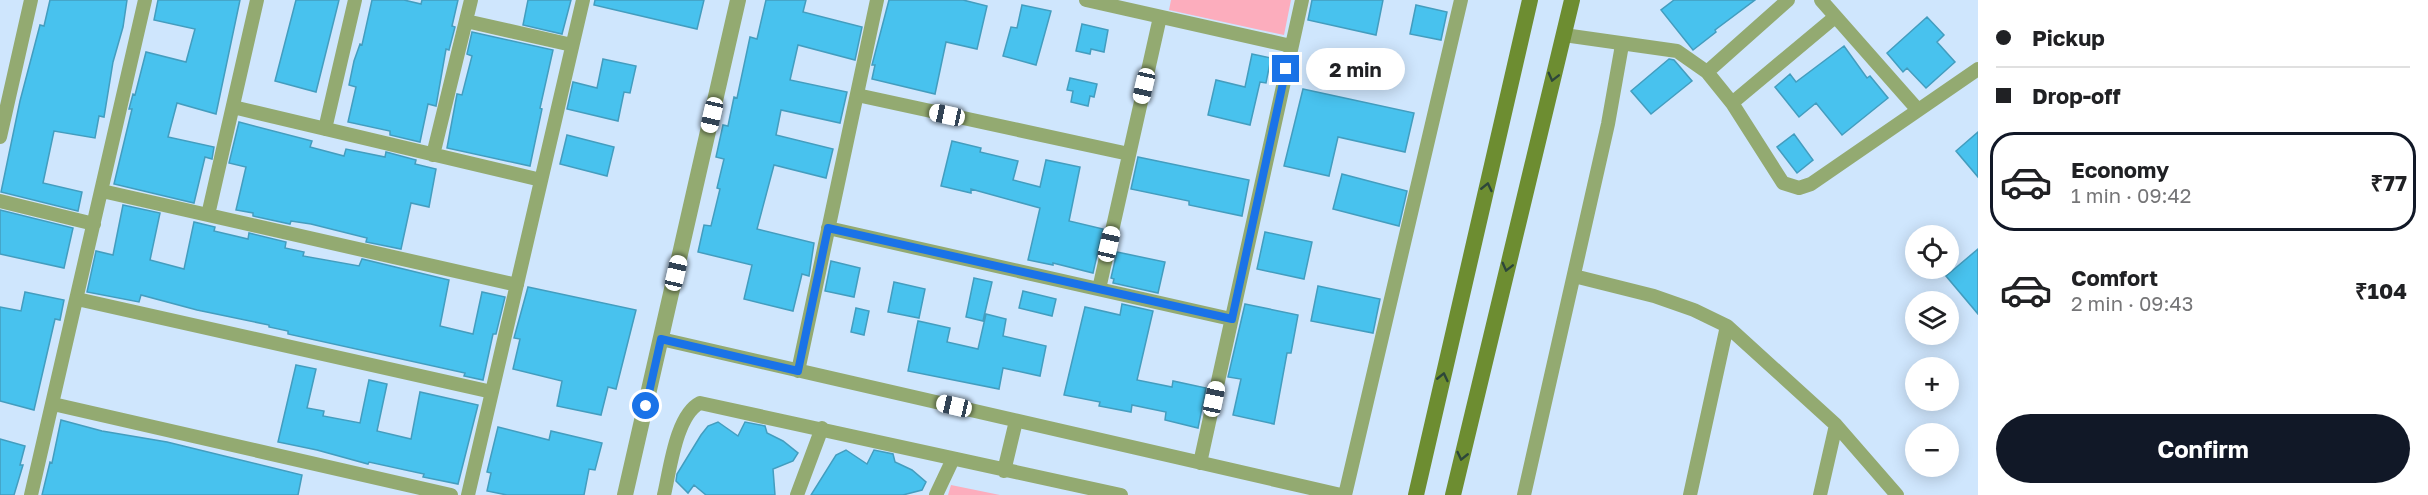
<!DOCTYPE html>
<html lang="en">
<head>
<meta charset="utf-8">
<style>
	:root { --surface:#fff; --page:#f6f6f6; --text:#202124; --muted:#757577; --line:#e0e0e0; --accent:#111827 }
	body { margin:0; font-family:"Golos Text",sans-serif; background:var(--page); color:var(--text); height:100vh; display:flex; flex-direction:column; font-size:22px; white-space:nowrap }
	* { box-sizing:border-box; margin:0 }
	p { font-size:20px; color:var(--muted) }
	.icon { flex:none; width:33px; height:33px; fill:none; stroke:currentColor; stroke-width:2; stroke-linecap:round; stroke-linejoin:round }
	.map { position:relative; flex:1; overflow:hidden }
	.sheet { display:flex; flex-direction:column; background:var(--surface); width:450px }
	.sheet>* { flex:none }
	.hud { display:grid; align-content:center; height:132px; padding:0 18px; background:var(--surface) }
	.buttons { position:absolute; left:1905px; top:225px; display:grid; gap:12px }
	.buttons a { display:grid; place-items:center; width:54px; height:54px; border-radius:50%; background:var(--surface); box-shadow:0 3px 15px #0003; font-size:30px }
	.end { position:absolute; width:27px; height:27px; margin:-14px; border:8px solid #1a73e8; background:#fff; box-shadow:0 0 0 3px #fff }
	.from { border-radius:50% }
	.bubble { position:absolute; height:42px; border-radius:21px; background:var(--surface); box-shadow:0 3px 15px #0003; font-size:20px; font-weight:700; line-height:42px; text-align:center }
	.car { position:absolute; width:18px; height:36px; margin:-18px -9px; border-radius:8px; box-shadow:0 0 4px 2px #0007; background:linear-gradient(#fff 24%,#345 0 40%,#fff 0 76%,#345 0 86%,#fff 0) }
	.hud b { display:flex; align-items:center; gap:21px; height:57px; font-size:22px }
	.hud b+b { border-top:2px solid var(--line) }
	.hud i { width:15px; height:15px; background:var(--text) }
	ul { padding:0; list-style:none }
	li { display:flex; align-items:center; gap:18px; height:99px; margin:0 12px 9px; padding:0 6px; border:3px solid transparent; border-radius:24px }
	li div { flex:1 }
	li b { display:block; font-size:22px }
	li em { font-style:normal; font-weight:700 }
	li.selected { border-color:var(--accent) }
	li>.icon { width:54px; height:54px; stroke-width:1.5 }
	.button { display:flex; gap:12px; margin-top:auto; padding:12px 18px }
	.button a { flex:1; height:69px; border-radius:36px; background:var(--accent); color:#fff; font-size:24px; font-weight:700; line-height:69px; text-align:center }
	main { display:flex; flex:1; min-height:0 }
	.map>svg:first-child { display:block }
	.green { fill:#fcadbd }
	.building { fill:#48c2ee; stroke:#439dbf; stroke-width:1.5 }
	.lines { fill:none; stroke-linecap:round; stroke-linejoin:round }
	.minor { stroke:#93aa71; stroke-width:14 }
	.tertiary { stroke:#93aa71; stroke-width:16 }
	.secondary { stroke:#6d8d31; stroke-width:16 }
	.oneway { stroke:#2d473a }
	.route { stroke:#1a73e8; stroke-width:8 }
</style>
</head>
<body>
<main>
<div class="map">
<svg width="1978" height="495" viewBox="0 0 1978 495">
	<rect width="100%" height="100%" fill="#cfe6fd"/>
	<path class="green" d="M1171,0H1291L1284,35L1169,10Z
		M951,485L1000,495H948Z"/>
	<path class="building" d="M50,0H127L123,27L113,62L104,117L99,116L95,138L54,131L43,183L82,192L78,211L1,192L20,101L40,25L44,26Z
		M158,0H240L216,114L177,103L168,137L214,147L212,159L205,157L194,203L114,184L132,109H129L133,94L135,95L146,52L186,62L195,29L154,20Z
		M296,0H339L316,92L275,81Z
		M372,0H404L421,4L422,0H458L452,26L455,27L449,50L446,49L436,106L428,104L420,142L390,135V131L348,122L356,87L349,85L354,61L360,44L362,45Z
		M528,0H571L562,34L523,25Z
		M595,0H704L697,29L594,5Z
		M766,0H806L803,12L862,27L855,60L798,45L790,80L847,92L840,123L781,110L776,135L833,149L826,178L774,165L757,229L814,243L809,276L802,274L793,311L744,299L752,265L698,252L704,225L711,226L720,189L717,188L724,159L716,157L723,125L728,126L734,97L737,98L750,37L757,39Z
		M889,0H963L987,6L977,49L946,42L935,94L872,79L875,65H872Z
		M1312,0H1383L1376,35L1308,20Z
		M1674,0H1755L1715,30L1716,32L1693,50L1661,10Z
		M1022,5L1051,11L1036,65L1003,56L1011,27L1017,28Z
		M1416,5L1447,12L1441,40L1410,34Z
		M1927,17L1944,35L1937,42L1955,62L1926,88L1907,68L1903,72L1887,53Z
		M1082,24L1108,30L1104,52L1091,49L1090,54L1076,51Z
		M472,32L553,50L540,108L542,109L530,166L447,148L457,94L462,95L472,56L467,54Z
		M1844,46L1867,78L1870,76L1888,98L1842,135L1816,103L1799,117L1775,87L1790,74L1796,82Z
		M1252,54L1271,58L1266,83L1260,82L1250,125L1208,115L1216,80L1245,87Z
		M603,59L636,66L630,93L624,92L618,121L567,109L573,82L597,88Z
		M1669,59L1674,60L1692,81L1651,114L1631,91Z
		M1070,78L1097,84L1094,97L1090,96L1088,106L1071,102L1073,91L1067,90Z
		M1303,89L1414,113L1405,152L1338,137L1329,176L1284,166Z
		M239,122L312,141L310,147L344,156L346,149L385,157L386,152L416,160L415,164L436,169L429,207L411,203L401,249L366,242L367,238L311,224L291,221L290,224L253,216V213L236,210L246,167L229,163Z
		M1978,132V177L1956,151Z
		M1794,134L1813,160L1797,173L1777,147Z
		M567,135L614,147L607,176L560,164Z
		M952,141L981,148L980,152L1018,161L1013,180L1040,187L1046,160L1080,167L1069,221L1103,229L1093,273L1053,263V265L1028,260L1040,208L971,189V193L941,186Z
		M1138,157L1249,180L1242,216L1189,205V201L1131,189Z
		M1342,174L1407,191L1399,226L1333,209Z
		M123,205L160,213L150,260L184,269L194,222L215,227L214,231L248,239L249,233L286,242L285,248L304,252L303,256L359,266L362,259L449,280L440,326L473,334L482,292L505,297L496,334H493L483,380L464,376L465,373L288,334V331L269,327V325L197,310L141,295L139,302L87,292L96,251L113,255Z
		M0,210L73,228L64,268L0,254Z
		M1265,232L1312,242L1304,279L1257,269Z
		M1978,249V314L1946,276Z
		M1117,252L1165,262L1158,293L1113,283L1114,279L1111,278Z
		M831,261L860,268L854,297L825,291Z
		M974,278L992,282L983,321L966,317Z
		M894,282L925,289L919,318L888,312Z
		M1318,286L1380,299L1373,333L1311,321Z
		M528,287L636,310L616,389L608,387L601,415L557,406L562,381L513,369L520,339L514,338Z
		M1023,291L1056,299L1052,316L1019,308Z
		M25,292L64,300L60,320L55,319L34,410L0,401V307L21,311Z
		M1122,304L1153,311L1137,380L1172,387L1173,381L1206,388L1198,428L1165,420L1166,412L1132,405L1131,412L1099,406L1100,402L1064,395L1085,307L1120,315Z
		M1245,304L1298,315L1291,353H1287L1274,424L1233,415L1241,379L1228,377Z
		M856,308L869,311L864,335L851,332Z
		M986,314L1006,319L1003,336L1046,346L1040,376L1003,368L999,389L908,371L918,321L950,328L947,342L978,349Z
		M296,365L316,369L307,408L324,411L323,416L360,423L369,380L387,384L377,431L411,439L420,392L478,405L458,484L423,477L424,474L369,462L368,464L317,450L278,442Z
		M61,420L102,431L167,442L302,475L298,495H42L50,462L52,463Z
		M718,422L738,436L745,422L765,426L767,433L783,441L798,453L793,461L773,469L775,495H706L694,485L688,493L676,481L677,474L701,435L708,426Z
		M498,427L549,440L551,431L602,443L595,470L589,469L584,495H507L487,491L491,473L487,472Z
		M0,439L25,446L20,465H23L14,495H0Z
		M846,450L867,464L874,450L893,454L895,462L912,470L926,482L922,490L903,495H811L836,455Z"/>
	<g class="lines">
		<path class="minor" d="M1086,0L1291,46
			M1821,0L1918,110
			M466,21L572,45
			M1564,35L1677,51L1707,72L1732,103L1783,183L1799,188L1811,184L1978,69
			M1707,72L1788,0
			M857,95L1129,154
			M1732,103L1835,17
			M233,107L541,180
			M325,129L355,0
			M0,137L31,0
			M433,155L471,0
			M102,191L517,285
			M0,201L94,224
			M208,215L257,0
			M828,228L1231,319
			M1574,276L1654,296L1694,310L1727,326L1836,425L1897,495
			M1099,289L1160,17
			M77,299L492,392
			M661,339L1341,495
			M798,371L877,0
			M53,404L451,495
			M1200,463L1302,0
			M1004,471L1016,421
			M31,495L145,0
			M468,495L583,0
			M664,495C670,470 676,415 700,403L1121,495
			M797,495L822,428
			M936,495L953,459
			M1345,495L1461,0
			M1524,495L1608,124L1622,45
			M1690,495L1727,326
			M1820,495L1836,425"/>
		<path class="tertiary" d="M625,495L738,0"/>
		<path class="secondary" d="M1416,495L1530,0
			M1453,495L1572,0"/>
	</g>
	<defs><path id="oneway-chevron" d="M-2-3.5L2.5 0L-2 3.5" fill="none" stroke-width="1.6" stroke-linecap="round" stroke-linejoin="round" transform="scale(1.5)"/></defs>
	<g class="oneway">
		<use href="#oneway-chevron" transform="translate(1553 77) rotate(104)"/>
		<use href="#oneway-chevron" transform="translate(1487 187) rotate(-77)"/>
		<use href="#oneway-chevron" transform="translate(1507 267) rotate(104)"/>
		<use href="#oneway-chevron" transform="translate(1443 377) rotate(-77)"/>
		<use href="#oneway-chevron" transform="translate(1462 456) rotate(103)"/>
	</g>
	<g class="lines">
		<path class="route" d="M646,406L661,339L798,371L828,228L1232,319L1286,69"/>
	</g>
</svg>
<div class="buttons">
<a><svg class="icon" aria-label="locate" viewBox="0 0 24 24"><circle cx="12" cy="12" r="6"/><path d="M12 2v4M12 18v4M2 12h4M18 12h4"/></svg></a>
<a><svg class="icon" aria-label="layers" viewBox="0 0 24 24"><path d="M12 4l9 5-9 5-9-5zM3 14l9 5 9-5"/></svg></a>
<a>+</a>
<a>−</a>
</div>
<i class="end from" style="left:646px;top:406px"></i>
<i class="end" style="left:1286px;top:69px"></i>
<div class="bubble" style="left:1306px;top:48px;width:99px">2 min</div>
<i class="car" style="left:1144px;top:86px;rotate:193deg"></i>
<i class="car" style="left:712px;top:115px;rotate:193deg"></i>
<i class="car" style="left:947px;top:115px;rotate:282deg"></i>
<i class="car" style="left:1109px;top:244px;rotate:13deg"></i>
<i class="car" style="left:676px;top:273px;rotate:13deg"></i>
<i class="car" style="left:1214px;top:399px;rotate:12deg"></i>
<i class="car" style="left:954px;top:406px;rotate:283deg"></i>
</div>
<section class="sheet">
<div class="hud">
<b><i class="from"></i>Pickup</b>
<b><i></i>Drop-off</b>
</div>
<ul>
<li class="selected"><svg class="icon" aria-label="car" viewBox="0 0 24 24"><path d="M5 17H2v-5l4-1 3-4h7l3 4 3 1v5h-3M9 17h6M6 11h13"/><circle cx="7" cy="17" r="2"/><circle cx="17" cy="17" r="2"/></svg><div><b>Economy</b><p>1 min · 09:42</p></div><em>₹77</em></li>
<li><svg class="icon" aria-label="car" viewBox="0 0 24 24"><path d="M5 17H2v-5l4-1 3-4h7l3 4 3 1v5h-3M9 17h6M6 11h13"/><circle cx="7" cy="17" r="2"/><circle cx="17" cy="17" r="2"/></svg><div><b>Comfort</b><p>2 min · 09:43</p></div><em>₹104</em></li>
</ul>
<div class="button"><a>Confirm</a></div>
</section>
</main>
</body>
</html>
